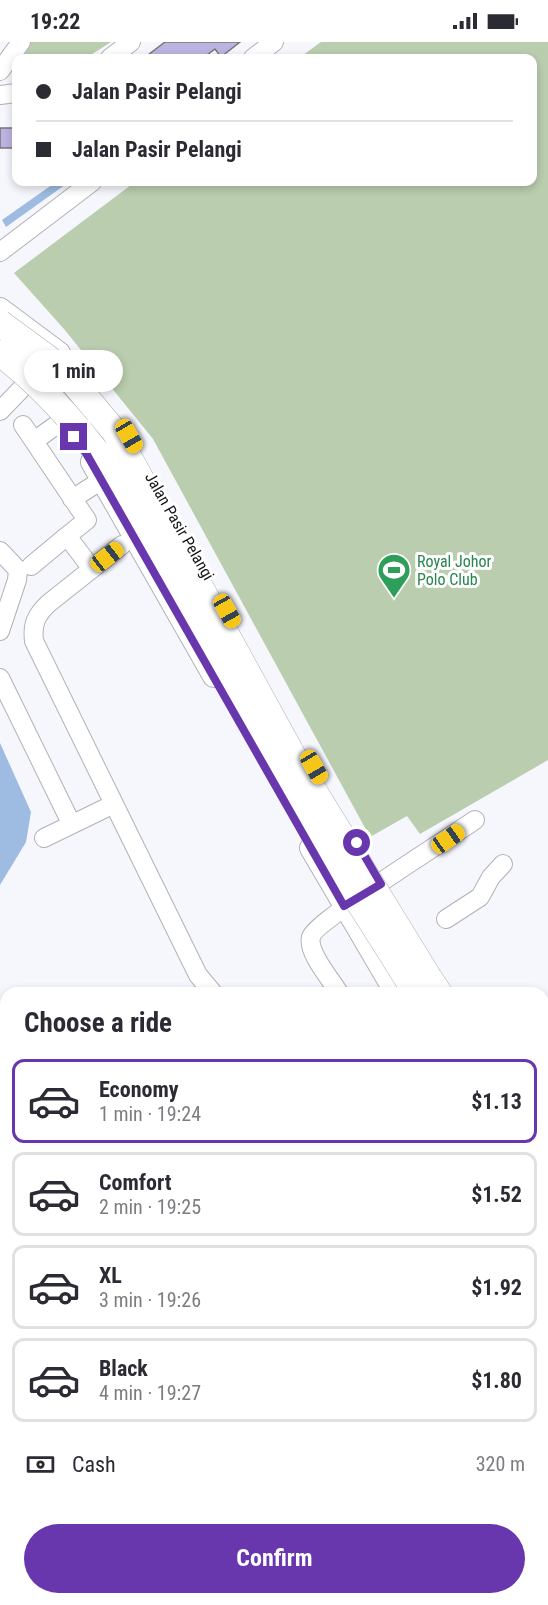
<!DOCTYPE html>
<html lang="en">
<head>
<meta charset="utf-8">
<style>
	:root { --surface:#fff; --page:#f7f7f7; --text:#2b2b33; --muted:#7c7c81; --line:#e1e1e2; --accent:#6837ae }
	body { margin:0; font-family:"Roboto Condensed",sans-serif; background:var(--page); color:var(--text); height:100vh; display:flex; flex-direction:column; font-size:22px; white-space:nowrap }
	* { box-sizing:border-box; margin:0 }
	p { font-size:20px; color:var(--muted) }
	.icon { flex:none; width:33px; height:33px; fill:none; stroke:currentColor; stroke-width:2; stroke-linecap:round; stroke-linejoin:round }
	.map { position:relative; flex:1; overflow:hidden }
	.side { position:absolute; left:0px; top:945px; width:549px; height:618px; display:flex; flex-direction:column; background:var(--surface); border-radius:18px 18px 0 0; box-shadow:0 3px 9px #0003 }
	.side>* { flex:none }
	.top-card { position:absolute; left:12px; top:12px; width:525px; height:132px; border-radius:12px; box-shadow:0 3px 9px #0003; display:grid; align-content:center; height:132px; padding:0 24px; background:var(--surface) }
	.end { position:absolute; width:27px; height:27px; margin:-14px; border:8px solid #6837ae; background:#fff; box-shadow:0 0 0 3px #fff }
	.from { border-radius:50% }
	.bubble { position:absolute; height:42px; border-radius:21px; background:var(--surface); box-shadow:0 3px 9px #0003; font-size:20px; font-weight:700; line-height:42px; text-align:center }
	.car { position:absolute; width:18px; height:36px; margin:-18px -9px; border-radius:8px; box-shadow:0 0 4px 2px #0007; background:linear-gradient(#f5c518 24%,#345 0 40%,#f5c518 0 76%,#345 0 86%,#f5c518 0) }
	.top-card b { display:flex; align-items:center; gap:21px; height:57px; font-size:22px }
	.top-card b+b { border-top:2px solid var(--line) }
	.top-card i { width:15px; height:15px; background:var(--text) }
	ul { padding:0; list-style:none }
	li { display:flex; align-items:center; gap:18px; height:84px; margin:0 12px 9px; padding:0 12px; border:3px solid var(--line); border-radius:12px }
	li div { flex:1 }
	li b { display:block; font-size:22px }
	li em { font-style:normal; font-weight:700 }
	li.active { border-color:var(--accent) }
	li>.icon { width:54px; height:54px; stroke-width:1.5 }
	h2 { padding:0 24px; font-size:27px; line-height:72px }
	.pay { display:flex; align-items:center; gap:15px; height:66px; padding:0 24px; font-size:22px }
	.pay p { margin-inline-start:auto }
	.cta { display:flex; gap:12px; margin-top:auto; padding:12px 24px }
	.cta a { flex:1; height:69px; border-radius:36px; background:var(--accent); color:#fff; font-size:24px; font-weight:700; line-height:69px; text-align:center }
	.status { display:flex; justify-content:space-between; align-items:center; height:42px; padding:0 30px; background:var(--surface); direction:ltr }
	.status svg { height:16px; fill:currentColor }
	.map>svg:first-child { display:block }
	.green { fill:#bacdae }
	.water { fill:#9ebbe1 }
	.building { fill:#bcb3e0; stroke:#77767c; stroke-width:1.5 }
	.lines { fill:none; stroke-linecap:round; stroke-linejoin:round }
	.minor-casing { stroke:#b0b2b8; stroke-width:20 }
	.major-casing { stroke:#b0b2b8; stroke-width:24 }
	.highway-casing { stroke:#b0b2b8; stroke-width:27 }
	.minor { stroke:#fff; stroke-width:18 }
	.major { stroke:#fff; stroke-width:22 }
	.highway { stroke:#fff; stroke-width:26 }
	.highway-bridge-casing { stroke:#b0b2b8; stroke-width:27; stroke-linecap:butt }
	.highway-bridge { stroke:#fff; stroke-width:26 }
	.route { stroke:#6837ae; stroke-width:8 }
	.labels { text-anchor:middle; stroke-width:6; stroke-linejoin:round; paint-order:stroke }
	.street-label { font-size:16px; fill:#161619; stroke:#fff }
	.leisure-label { font-size:16px; fill:#27864d; stroke:#fff; text-anchor:start }
</style>
</head>
<body>
<div class="status"><b>19:22</b><svg viewBox="0 0 49 12"><path d="M0 12V9h3v3zM5 12V6h3v6zM10 12V3h3v9zM15 12V0h3v12zM26 1h20v11H26zM47 4h2v5h-2z"/></svg></div>
<div class="map">
<svg width="548" height="1563" viewBox="0 0 548 1563">
	<rect width="100%" height="100%" fill="#f5f7fd"/>
	<path class="green" d="M28,0H111L86,16H17Z
		M321,0H548V718L420,792L407,774L370,795L153,397L64,287L14,231L135,140H532V16H299Z"/>
	<path class="water" d="M56,140H69L6,185L2,178Z
		M0,701L31,770L26,800L0,843Z"/>
	<path class="building" d="M165,0H240L221,15L215,7L203,16H144Z
		M0,86H15V106H0Z"/>
	<g class="lines">
		<g class="minor-casing">
			<path id="minor" d="M110,16L131,0
				M253,16L274,0
				M0,29L21,0
				M0,53L16,51
				M0,210L92,140
				M0,369L25,343
				M23,383L87,478L67,494L92,527
				M34,399L62,379
				M72,457L102,438
				M0,509L18,528L17,538L0,589
				M31,524L67,494
				M0,636L71,781
				M114,762L34,599C32,582 36,573 49,561L122,503
				M44,796L114,762L198,933L213,951
				M446,877L480,855L491,835L503,822
				M339,951C331,937 307,911 311,895C315,880 452,794 475,778
				M0,1128L6,1132
				M0,1331L6,1327
				M399,1563L404,1557"/>
		</g>
		<g class="major-casing">
			<path id="major" d="M0,267L59,311
				M92,420L214,634
				M311,806L396,951
				M543,1180L548,1188
				M543,1464L548,1458
				M458,1563L463,1557"/>
		</g>
		<g class="highway-casing">
			<path id="highway" d="M429,936L439,951
				M543,1118L548,1126
				M543,1158L548,1166"/>
		</g>
		<use href="#minor" class="minor"/>
		<use href="#major" class="major"/>
		<use href="#highway" class="highway"/>
		<g class="highway-bridge-casing">
			<path id="highway-bridge" d="M0,281L49,317L73,340L115,390L298,723L429,936
				M0,311C125,407 186,560 259,695C307,783 364,866 416,951"/>
		</g>
		<use href="#highway-bridge" class="highway-bridge"/>
	</g>
	<g class="lines">
		<path class="route" d="M74,395L86,411L344,864L381,842L357,801"/>
	</g>
	<defs>
		<g id="stadium-pin" transform="scale(1.725)"><path d="M0 17L-7.5 6A9.5 9.5 0 1 1 7.5 6Z" fill="#2e9e5b" stroke="#fff"/><path d="M0-5a6.5 5 0 1 0 0 10a6.5 5 0 1 0 0-10ZM-3.5-1.8h7v3.6h-7Z" fill="#fff"/></g>
	</defs>
	<g fill-rule="evenodd">
		<use href="#stadium-pin" x="394" y="528"/>
	</g>
	<g class="labels">
		<g class="street-label">
			<text transform="translate(180 484) rotate(60)" y="6">Jalan Pasir Pelangi</text>
		</g>
		<g class="leisure-label">
			<text x="417" y="525">Royal Johor<tspan x="417" dy="18">Polo Club</tspan></text>
		</g>
	</g>
</svg>
<i class="end from" style="left:357px;top:801px"></i>
<i class="end" style="left:74px;top:395px"></i>
<div class="bubble" style="left:24px;top:308px;width:99px">1 min</div>
<i class="car" style="left:129px;top:394px;rotate:150deg"></i>
<i class="car" style="left:107px;top:515px;rotate:52deg"></i>
<i class="car" style="left:227px;top:569px;rotate:151deg"></i>
<i class="car" style="left:314px;top:725px;rotate:150deg"></i>
<i class="car" style="left:448px;top:797px;rotate:55deg"></i>
<div class="top-card">
<b><i class="from"></i>Jalan Pasir Pelangi</b>
<b><i></i>Jalan Pasir Pelangi</b>
</div>
<section class="side">
<h2>Choose a ride</h2>
<ul>
<li class="active"><svg class="icon" aria-label="car" viewBox="0 0 24 24"><path d="M5 17H2v-5l4-1 3-4h7l3 4 3 1v5h-3M9 17h6M6 11h13"/><circle cx="7" cy="17" r="2"/><circle cx="17" cy="17" r="2"/></svg><div><b>Economy</b><p>1 min · 19:24</p></div><em>$1.13</em></li>
<li><svg class="icon" aria-label="car" viewBox="0 0 24 24"><path d="M5 17H2v-5l4-1 3-4h7l3 4 3 1v5h-3M9 17h6M6 11h13"/><circle cx="7" cy="17" r="2"/><circle cx="17" cy="17" r="2"/></svg><div><b>Comfort</b><p>2 min · 19:25</p></div><em>$1.52</em></li>
<li><svg class="icon" aria-label="car" viewBox="0 0 24 24"><path d="M5 17H2v-5l4-1 3-4h7l3 4 3 1v5h-3M9 17h6M6 11h13"/><circle cx="7" cy="17" r="2"/><circle cx="17" cy="17" r="2"/></svg><div><b>XL</b><p>3 min · 19:26</p></div><em>$1.92</em></li>
<li><svg class="icon" aria-label="car" viewBox="0 0 24 24"><path d="M5 17H2v-5l4-1 3-4h7l3 4 3 1v5h-3M9 17h6M6 11h13"/><circle cx="7" cy="17" r="2"/><circle cx="17" cy="17" r="2"/></svg><div><b>Black</b><p>4 min · 19:27</p></div><em>$1.80</em></li>
</ul>
<div class="pay"><svg class="icon" aria-label="cash" viewBox="0 0 24 24"><path d="M3 7h18v10H3z"/><circle cx="12" cy="12" r="2"/></svg>Cash<p>320 m</p></div>
<div class="cta"><a>Confirm</a></div>
</section>
</div>
</body>
</html>
